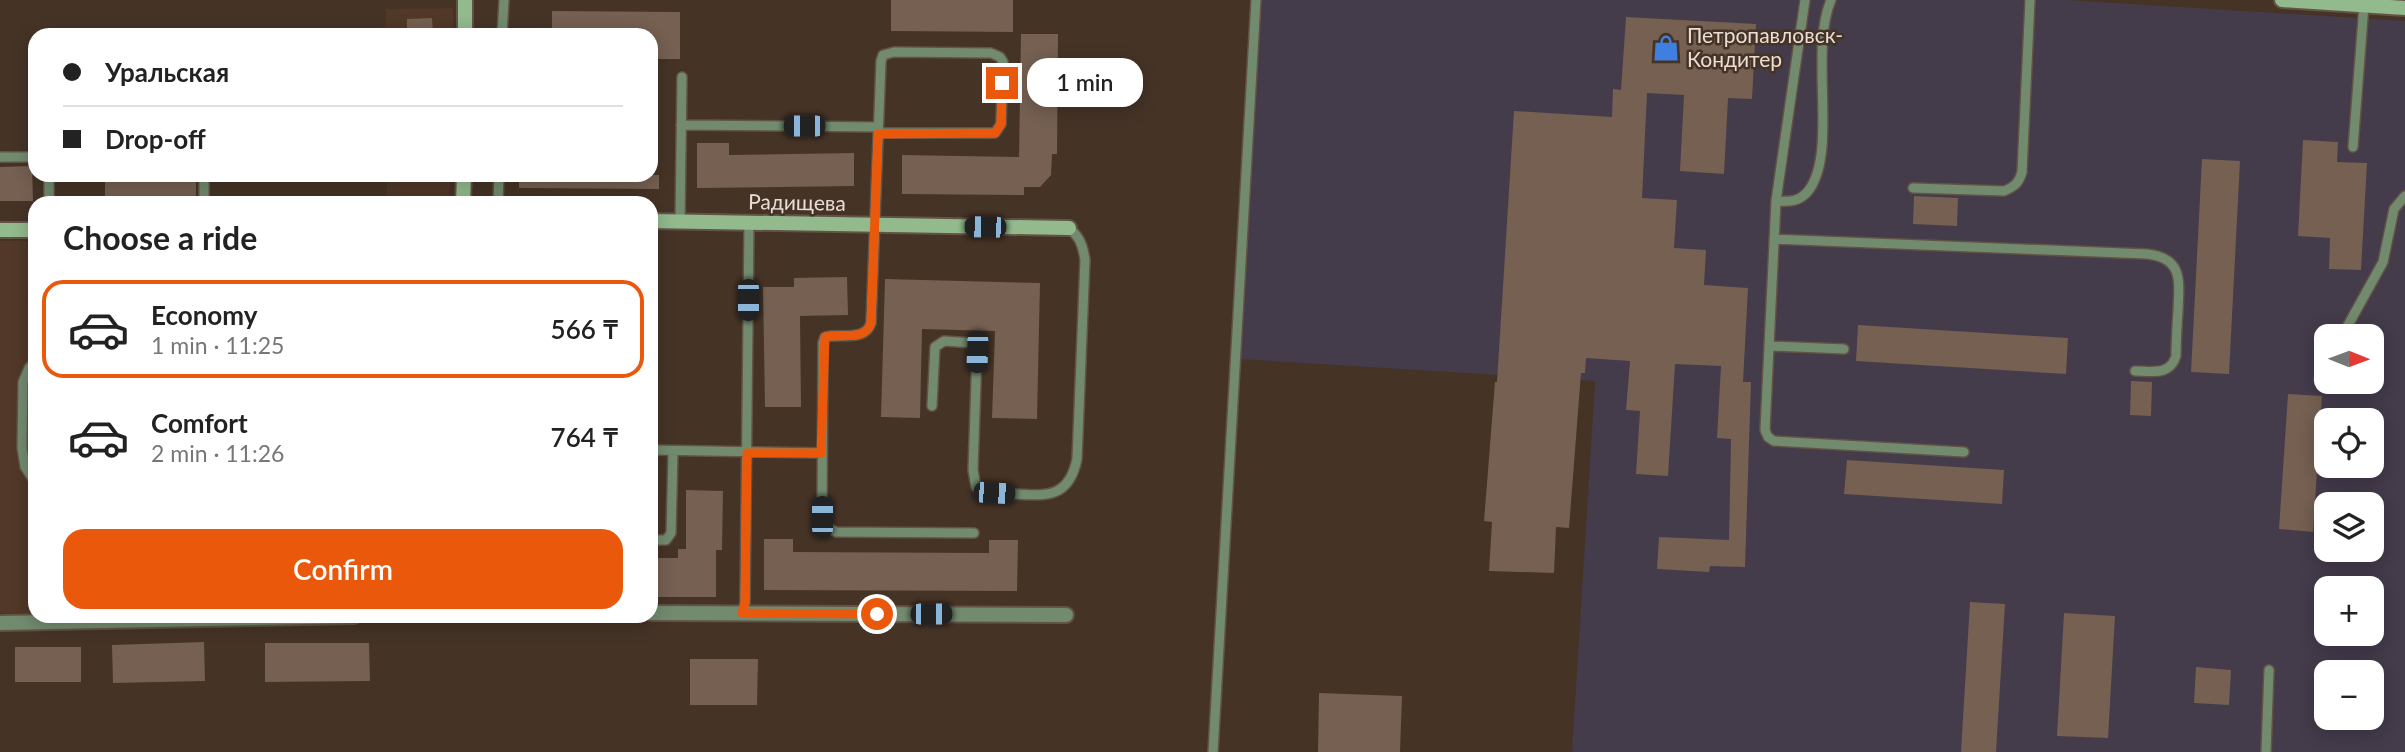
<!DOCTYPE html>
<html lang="en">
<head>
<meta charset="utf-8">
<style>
	:root { --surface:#fff; --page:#f2f2f2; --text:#222; --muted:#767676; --line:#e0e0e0; --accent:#ea580c }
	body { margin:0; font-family:Lato,sans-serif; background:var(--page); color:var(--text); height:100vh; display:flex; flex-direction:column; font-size:26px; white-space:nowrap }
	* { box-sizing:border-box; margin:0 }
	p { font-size:23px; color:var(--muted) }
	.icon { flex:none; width:38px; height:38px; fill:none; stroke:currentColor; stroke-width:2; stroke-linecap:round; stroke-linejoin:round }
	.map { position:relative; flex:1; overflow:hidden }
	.drawer { position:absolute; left:28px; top:196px; width:630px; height:427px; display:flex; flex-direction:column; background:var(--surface); border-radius:21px; box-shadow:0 4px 18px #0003 }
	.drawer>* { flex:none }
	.hud { position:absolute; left:28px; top:28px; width:630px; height:154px; border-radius:21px; box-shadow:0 4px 18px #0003; display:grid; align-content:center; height:154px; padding:0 35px; background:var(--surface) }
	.needle { width:46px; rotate:91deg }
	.buttons { position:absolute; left:2314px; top:324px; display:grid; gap:14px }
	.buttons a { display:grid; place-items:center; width:70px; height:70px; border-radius:14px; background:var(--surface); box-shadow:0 4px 18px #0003; font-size:35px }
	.end { position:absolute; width:32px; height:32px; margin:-16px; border:9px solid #ea580c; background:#fff; box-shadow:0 0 0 4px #fff }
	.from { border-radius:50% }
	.bubble { position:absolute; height:49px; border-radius:21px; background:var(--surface); box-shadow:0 4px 18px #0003; font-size:23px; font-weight:600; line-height:49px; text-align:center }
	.car { position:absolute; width:21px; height:42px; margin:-21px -10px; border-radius:9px; box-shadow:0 0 5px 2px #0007; background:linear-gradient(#222 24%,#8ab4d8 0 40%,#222 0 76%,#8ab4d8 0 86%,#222 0) }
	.hud b { display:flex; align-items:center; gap:24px; height:66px; font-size:26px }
	.hud b+b { border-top:2px solid var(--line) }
	.hud i { width:18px; height:18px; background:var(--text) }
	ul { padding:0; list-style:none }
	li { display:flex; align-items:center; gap:21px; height:98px; margin:0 14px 10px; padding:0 21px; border:4px solid transparent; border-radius:21px }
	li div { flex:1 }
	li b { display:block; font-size:26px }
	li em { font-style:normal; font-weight:600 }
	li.active { border-color:var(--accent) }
	li>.icon { width:63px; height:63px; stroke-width:1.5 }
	h2 { padding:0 35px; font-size:32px; line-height:84px }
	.button { display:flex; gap:14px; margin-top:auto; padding:14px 35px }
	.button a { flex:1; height:80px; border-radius:21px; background:var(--accent); color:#fff; font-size:28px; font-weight:600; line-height:80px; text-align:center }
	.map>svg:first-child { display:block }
	.built { fill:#513828 }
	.industrial { fill:#443b4b; fill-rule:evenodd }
	.building { fill:#756052 }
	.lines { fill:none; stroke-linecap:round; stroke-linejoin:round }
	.lane-casing { stroke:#635246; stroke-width:12 }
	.street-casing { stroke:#635246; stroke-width:18 }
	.secondary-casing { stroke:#635246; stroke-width:18 }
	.lane { stroke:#728b6f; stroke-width:9 }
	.street { stroke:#728b6f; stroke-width:14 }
	.secondary { stroke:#92ba8d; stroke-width:14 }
	.route { stroke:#ea580c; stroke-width:9 }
	.labels { text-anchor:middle; stroke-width:5; stroke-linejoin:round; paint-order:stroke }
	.poi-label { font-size:21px; fill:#e9ddd5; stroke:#453326; text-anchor:start }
	.street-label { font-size:21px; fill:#e9ddd5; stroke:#453326 }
</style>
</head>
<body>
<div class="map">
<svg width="2405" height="752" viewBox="0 0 2405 752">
	<rect width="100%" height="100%" fill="#453326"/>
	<path class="built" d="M453,8V35H386V9Z
		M387,175H450L449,203H387Z
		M0,241H35V613H0Z"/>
	<path class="industrial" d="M1252,0H2067L2405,21V752H1572L1595,381L1239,359ZM2326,336H2371V382H2326ZM2326,420H2371V466H2326ZM2326,504H2371V550H2326ZM2326,588H2371V634H2326ZM2326,672H2371V718H2326Z"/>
	<path class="building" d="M891,0H1013V32L891,31Z
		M552,11L680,12V59H651V35H552Z
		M1626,17L1756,24L1752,99L1728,98L1724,174L1680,171L1684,95L1647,93L1642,198L1677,200L1674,248L1706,250L1704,285L1748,288L1743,382H1751L1745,567L1710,566L1709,572L1657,569L1659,537L1729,540L1731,439L1717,438L1721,366L1675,364L1668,476L1636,474L1640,411L1626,410L1630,361L1586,358L1585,373H1581L1569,528L1556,527L1554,573L1489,571L1492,522L1484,521L1495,382H1497L1514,111L1612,117L1613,89L1621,90Z
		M432,18L433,35H407V19Z
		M1021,34H1058L1057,154H1052L1051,175L1040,187H1024V195L902,194V155L1019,157Z
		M2303,140L2338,142L2337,162L2367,163L2361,270L2329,269L2330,238L2298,236Z
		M697,143H729V155L854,153V186L697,188Z
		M2202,159L2240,161L2229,374L2191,372Z
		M32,166L33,201H0V167Z
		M105,175H196V203H105Z
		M519,175H659V189L519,188Z
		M1914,196L1958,198L1957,226L1913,224Z
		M847,277L848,315L800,316L801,407H765L763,287H794V278Z
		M885,279L1040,283L1037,419L992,418L995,331L922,329L920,418L881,417Z
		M1858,325L2068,338L2066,374L1856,361Z
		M2131,381L2152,382L2151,416L2130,415Z
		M2288,394L2322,396L2313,532L2279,529Z
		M1847,460L2004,470L2002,504L1844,494Z
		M686,490L723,491L722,550H716V597H651V558H678V549H686Z
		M764,539H793V552L989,553V540H1018L1017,591L764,590Z
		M1970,602L2005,604L1996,752H1961Z
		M2064,613L2115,616L2108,738L2057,736Z
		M204,642L205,681L113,683L112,645Z
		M265,643H369L370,681L265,682Z
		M15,647H81V682H15Z
		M690,659H758L757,705H690Z
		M2196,667L2231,670L2229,705L2194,703Z
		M1319,693L1402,696L1400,752H1318Z"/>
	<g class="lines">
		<g class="lane-casing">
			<path id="lane" d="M1805,0L1776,201L1765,430L1768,437L1774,441L1964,452
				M502,35L504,0
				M681,125L878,127
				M878,133H995L1001,124L1003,62L1000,57L991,53L894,52L883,55L881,61L871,323C865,342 841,333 825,337L823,343L822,517L827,527L836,532L974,533
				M2353,147L2364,5
				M0,157H35
				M204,175V203
				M1913,188L2004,191C2014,187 2019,183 2022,172L2030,0
				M1776,201C1789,202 1800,202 1809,190C1838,150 1809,51 1831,0
				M49,203V175
				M498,203L499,175
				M680,222L682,77
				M1774,239L2147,254C2184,258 2179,282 2178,311C2177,326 2176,341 2176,356C2170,376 2152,371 2135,371
				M2342,336L2383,262L2394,209L2405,196
				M1769,346L1844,349
				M35,362L29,368L23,382L22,448L25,467L35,482
				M2319,379L2326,366
				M932,406L935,347L944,341L973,343L977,352L973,470L976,487C988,493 1001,493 1014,494C1047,496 1069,498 1077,459L1085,260C1083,246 1080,237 1069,228
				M651,450L822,453
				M651,540H666L671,533L673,451
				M742,613L745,603L749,224
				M1213,752L1256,0
				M2266,752L2269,670"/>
		</g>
		<g class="street-casing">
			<path id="street" d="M651,613L1066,615
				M0,623L354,616"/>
		</g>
		<g class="secondary-casing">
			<path id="secondary" d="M2282,0L2405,8
				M465,35V0
				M463,203L464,175
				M651,221L1069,228
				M0,230H35"/>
		</g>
		<use href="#lane" class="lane"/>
		<use href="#street" class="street"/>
		<use href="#secondary" class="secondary"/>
	</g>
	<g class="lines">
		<path class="route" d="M877,614L742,613L745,603L747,453H821L825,337C841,333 865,342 871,323L878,134L995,133L1001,124L1002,83"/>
	</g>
	<defs>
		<g id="shop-bare" transform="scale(2.1)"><path d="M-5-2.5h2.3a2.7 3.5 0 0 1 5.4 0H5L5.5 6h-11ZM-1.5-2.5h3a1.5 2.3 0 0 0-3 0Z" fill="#3f7fe0" stroke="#453326" stroke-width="2.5" paint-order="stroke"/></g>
	</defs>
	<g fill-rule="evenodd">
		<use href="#shop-bare" x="1666" y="48"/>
	</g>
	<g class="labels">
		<g class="poi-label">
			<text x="1687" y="43">Петропавловск-<tspan x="1687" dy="24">Кондитер</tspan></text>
		</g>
		<g class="street-label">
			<text transform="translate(797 203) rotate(1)" y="7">Радищева</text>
		</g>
	</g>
</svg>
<div class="buttons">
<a><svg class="needle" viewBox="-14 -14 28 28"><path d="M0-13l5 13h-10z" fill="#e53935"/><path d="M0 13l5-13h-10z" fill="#767676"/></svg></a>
<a><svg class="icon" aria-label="locate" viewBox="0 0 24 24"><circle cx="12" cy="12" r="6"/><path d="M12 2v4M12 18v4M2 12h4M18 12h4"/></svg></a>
<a><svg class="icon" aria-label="layers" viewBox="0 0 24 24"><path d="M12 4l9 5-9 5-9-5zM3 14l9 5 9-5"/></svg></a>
<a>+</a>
<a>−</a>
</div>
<i class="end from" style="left:877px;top:614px"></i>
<i class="end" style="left:1002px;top:83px"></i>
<div class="bubble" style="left:1027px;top:58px;width:116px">1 min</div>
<i class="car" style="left:804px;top:126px;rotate:270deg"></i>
<i class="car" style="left:985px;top:227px;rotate:271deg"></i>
<i class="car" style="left:748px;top:300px;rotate:180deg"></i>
<i class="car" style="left:977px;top:352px;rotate:182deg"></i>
<i class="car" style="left:994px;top:493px;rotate:93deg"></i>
<i class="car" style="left:822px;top:517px;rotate:0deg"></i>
<i class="car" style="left:931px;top:614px;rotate:90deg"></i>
<div class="hud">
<b><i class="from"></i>Уральская</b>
<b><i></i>Drop-off</b>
</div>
<section class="drawer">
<h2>Choose a ride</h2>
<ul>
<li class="active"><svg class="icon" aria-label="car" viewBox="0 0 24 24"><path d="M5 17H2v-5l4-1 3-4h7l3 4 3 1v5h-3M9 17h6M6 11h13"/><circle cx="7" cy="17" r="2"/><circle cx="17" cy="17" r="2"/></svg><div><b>Economy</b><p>1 min · 11:25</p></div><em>566 ₸</em></li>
<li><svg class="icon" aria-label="car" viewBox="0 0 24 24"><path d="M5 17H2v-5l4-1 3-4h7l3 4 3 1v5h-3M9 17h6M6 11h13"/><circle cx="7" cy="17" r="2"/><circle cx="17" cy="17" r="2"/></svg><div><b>Comfort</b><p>2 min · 11:26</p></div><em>764 ₸</em></li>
</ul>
<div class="button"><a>Confirm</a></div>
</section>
</div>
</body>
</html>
